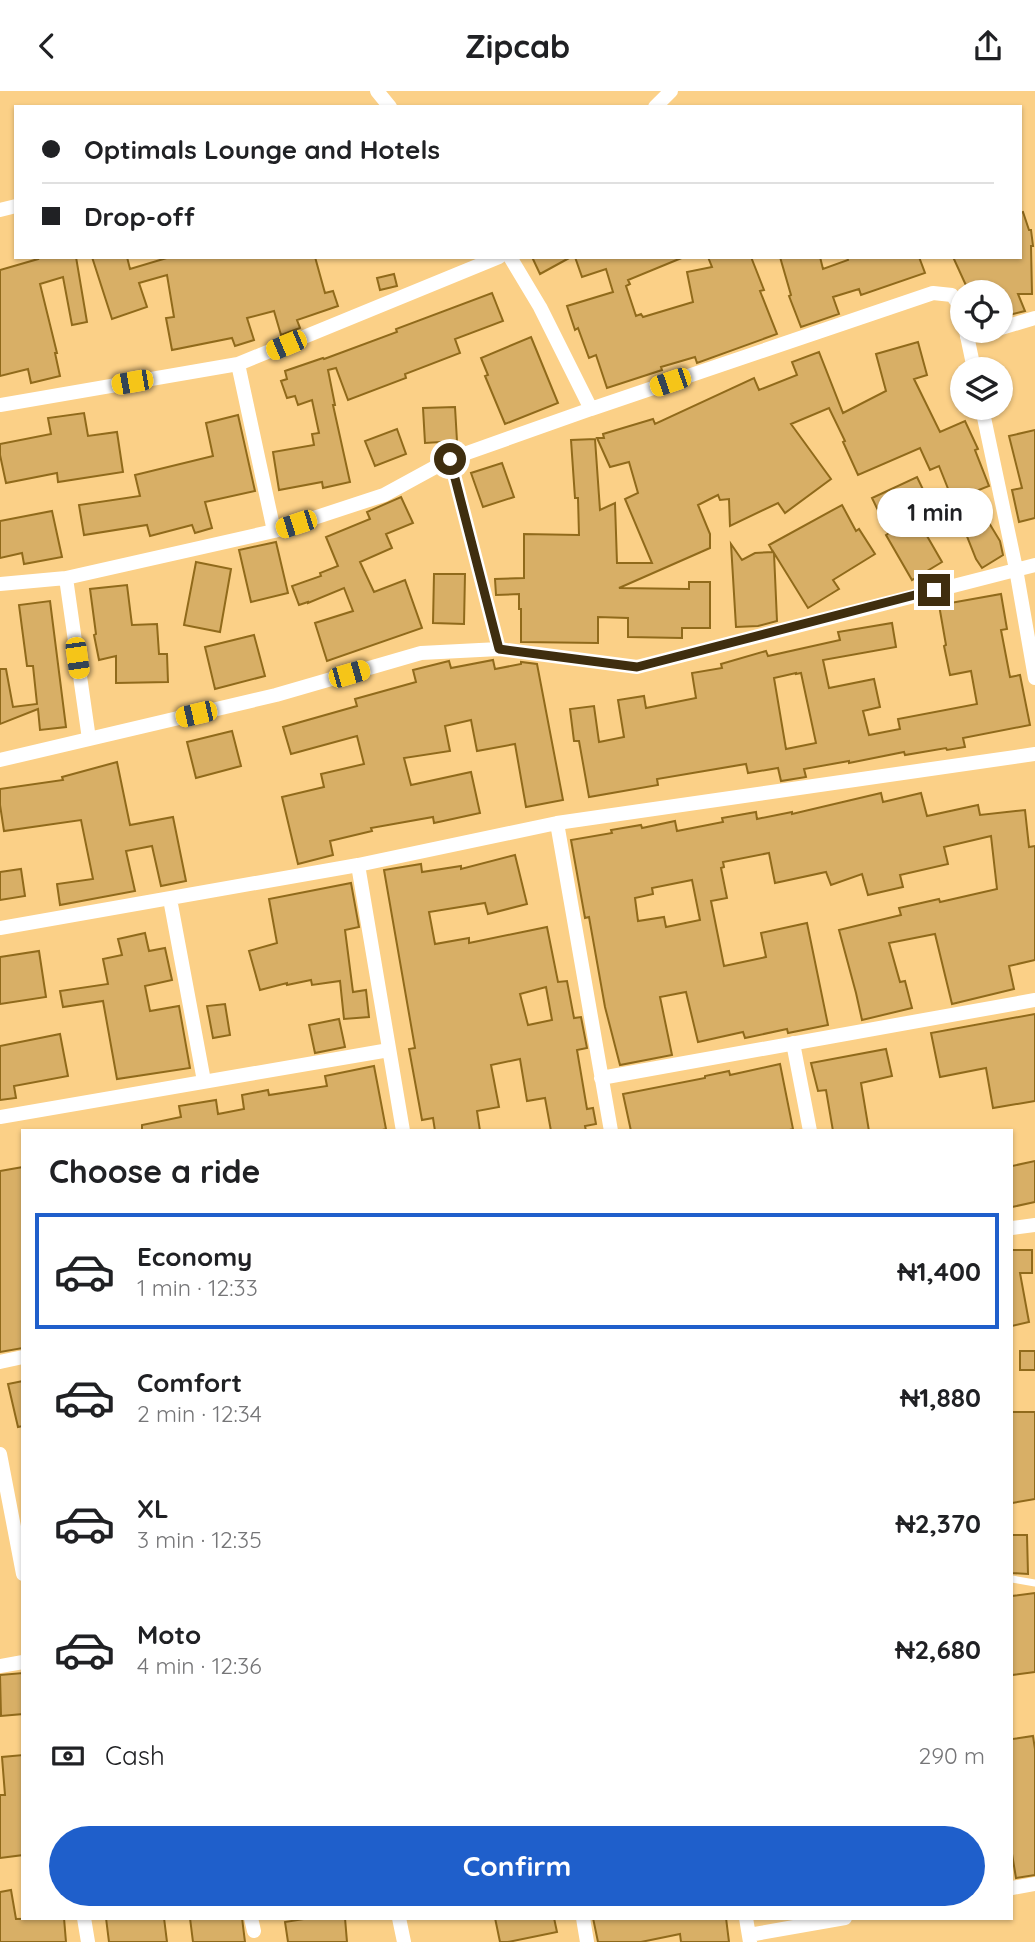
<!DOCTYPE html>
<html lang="en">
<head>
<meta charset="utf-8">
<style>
	:root { --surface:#fff; --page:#f6f6f6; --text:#202124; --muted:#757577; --line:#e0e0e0; --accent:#1f5fcb }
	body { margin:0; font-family:Quicksand,sans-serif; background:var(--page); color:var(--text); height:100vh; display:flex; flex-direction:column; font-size:26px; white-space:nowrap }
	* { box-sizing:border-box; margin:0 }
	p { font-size:23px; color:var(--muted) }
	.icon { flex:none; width:38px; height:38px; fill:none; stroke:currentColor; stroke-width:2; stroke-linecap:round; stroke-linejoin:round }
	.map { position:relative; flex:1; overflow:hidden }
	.details { position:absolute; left:21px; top:1038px; width:992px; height:791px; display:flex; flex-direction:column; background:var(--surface); border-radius:0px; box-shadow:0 2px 5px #0004 }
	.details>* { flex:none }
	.banner { position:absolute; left:14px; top:14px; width:1008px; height:154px; border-radius:0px; box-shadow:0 2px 5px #0004; display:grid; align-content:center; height:154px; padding:0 28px; background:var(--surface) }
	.buttons { position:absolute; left:950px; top:189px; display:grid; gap:14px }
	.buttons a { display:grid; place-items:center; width:63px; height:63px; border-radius:50%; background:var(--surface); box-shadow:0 2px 5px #0004; font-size:35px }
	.end { position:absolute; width:32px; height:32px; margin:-16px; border:9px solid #3f2e0f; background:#fff; box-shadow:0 0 0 4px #fff }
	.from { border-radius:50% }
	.bubble { position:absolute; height:49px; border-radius:24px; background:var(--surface); box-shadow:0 2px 5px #0004; font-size:23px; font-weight:800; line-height:49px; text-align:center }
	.car { position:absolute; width:21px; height:42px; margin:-21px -10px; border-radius:9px; box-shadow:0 0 5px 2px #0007; background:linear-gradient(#f5c518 24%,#345 0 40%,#f5c518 0 76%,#345 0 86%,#f5c518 0) }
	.banner b { display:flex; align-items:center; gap:24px; height:66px; font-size:26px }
	.banner b+b { border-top:2px solid var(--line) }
	.banner i { width:18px; height:18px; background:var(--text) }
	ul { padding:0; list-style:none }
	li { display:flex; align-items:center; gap:21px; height:116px; margin:0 14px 10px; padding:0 14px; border:4px solid transparent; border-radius:0px }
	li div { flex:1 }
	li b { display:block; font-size:26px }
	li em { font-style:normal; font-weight:800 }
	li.current { border-color:var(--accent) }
	li>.icon { width:63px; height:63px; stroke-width:1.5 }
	h2 { padding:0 28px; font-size:32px; line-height:84px }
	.pay { display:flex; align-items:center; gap:18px; height:77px; padding:0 28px; font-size:26px }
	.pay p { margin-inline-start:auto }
	.primary-button { display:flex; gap:14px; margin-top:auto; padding:14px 28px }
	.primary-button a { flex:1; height:80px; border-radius:42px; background:var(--accent); color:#fff; font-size:28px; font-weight:800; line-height:80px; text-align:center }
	header { display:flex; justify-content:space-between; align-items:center; height:91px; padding:0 28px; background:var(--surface); font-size:32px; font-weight:800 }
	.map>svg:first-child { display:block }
	.building { fill:#d8af66; stroke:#906a1b; stroke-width:2; fill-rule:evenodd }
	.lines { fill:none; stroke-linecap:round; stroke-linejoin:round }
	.lane { stroke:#fff; stroke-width:7 }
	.street { stroke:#fff; stroke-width:14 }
	.route { stroke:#3f2e0f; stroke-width:9 }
</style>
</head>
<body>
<header><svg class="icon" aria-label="back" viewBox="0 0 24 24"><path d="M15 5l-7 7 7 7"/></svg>Zipcab<svg class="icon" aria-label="share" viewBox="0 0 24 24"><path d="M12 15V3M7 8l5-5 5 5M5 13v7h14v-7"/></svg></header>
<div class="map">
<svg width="1035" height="1851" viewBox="0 0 1035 1851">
	<rect width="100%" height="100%" fill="#fbd087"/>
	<path class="building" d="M1023,121L1029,139H1031L1033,155H1031L1032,203H1018L1025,220L1001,226V201H969L953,166H1020V122Z
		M37,166H76L87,231L72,234L63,186L40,193L57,262H55L60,285L31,292L28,278L0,285V179L38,168Z
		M92,166H127L130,178L170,166H315L325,202L333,200L338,215L297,229L300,237L281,244L274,220L247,227L254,249L235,255L232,247L172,259L166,227L174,226L167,184L139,192L147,216L112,228Z
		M532,166H571L540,183Z
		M575,166H684L628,189L630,193L626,195L636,225L641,223L643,226L693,211L687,181L712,176L708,166H751L764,199L760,200L777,243L697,272L695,266L661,276L662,279L607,297L596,264L589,267L578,237L575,239L567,215L613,201L606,178L582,186Z
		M780,166H820L823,178L848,169L847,166H919L925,182L861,204L859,198L833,206L839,223L801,236L789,205L791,204Z
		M394,183L397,195L380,199L377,187Z
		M492,202L503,230L455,248L460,262L405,283L406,287L348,309L336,277L328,279L335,314H333L350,391L323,397L322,391L279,399L273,361L314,354L312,343L319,342L312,309L298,314L295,305L287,307L281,290L287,288L285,280L323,267L324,268L397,241L396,238Z
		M531,246L558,312L505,333L485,285L488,284L481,267Z
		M918,251L927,284L914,288L940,341L965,330L978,358L975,359L989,395L971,402L1000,450L1003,464L982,477L976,468L939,375L930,379L920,357L858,384L843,351L845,350L829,317L791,333L831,388L785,422L778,412L730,435L729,408L720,409L718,404L698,414L710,443V457L619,497L689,498V491H710V537H682V547L628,546V527L598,526V552L521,551V518H519V503L496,504L495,488L524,487V443L579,444L578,407H575L571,349L595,348L600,419L615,412L617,472H652L625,408L638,402L629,371L610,376L597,347H604L603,343L653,328L655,333L754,287L759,299L797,284L792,271L819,261L843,322L886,300L876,263Z
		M455,316L457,350L425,352L423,317Z
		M84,322L88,345L117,341L123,381L58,391L57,382L6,392L0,364V353L51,343L48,327Z
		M238,324L255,400L205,411L212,437L195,442L192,434L150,445L147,434L84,444L79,414L140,405L135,384L213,365L206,332Z
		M397,338L406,363L375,375L365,350Z
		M1035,339V427L1019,431L1012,399L1022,397L1009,345Z
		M502,372L514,406L483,416L471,382Z
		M917,386L929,411L912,419L942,471L912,489L886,444L889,442L872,407Z
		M401,406L413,432L386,443L392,457L360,471L374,501L405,489L422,537L327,570L315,532L353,520L344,497L308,512V511L299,514L292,495L321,485L320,482L338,475L326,446L370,428L367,421Z
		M842,414L856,440L859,438L875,463L833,489L839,498L808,517L774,462L777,530L758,535L736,536L731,453L742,469L755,462L773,461L769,454Z
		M52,420L62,466L24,473L22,462L0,467V430Z
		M276,451L288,502L251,511L239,459Z
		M196,471L231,478L220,541L184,534Z
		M434,483H465L464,533L433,532Z
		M127,494L132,534L157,533L159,563H167L168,591L116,592V565L99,569L94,544L96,543L90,498Z
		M1001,503L1007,538L1001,539L1010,586L1020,584L1030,634L963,647L965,656L947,659L946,657L905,664L904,661L849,672V670L804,678L806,686L781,690L778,677L748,682L746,673L657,688L658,694L589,706L579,650H574L570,618L594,615L599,651L624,646L618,609L644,605L646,617L696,607L692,582L722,577L721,573L766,560L768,565L840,549L838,541L892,532L896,556L823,569L829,597L874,588L880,616L863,620L869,644L900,638L898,628L977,613L971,580L950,584L944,555L946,554L939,514ZM796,582V583L801,582L816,652L786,658L774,587Z
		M50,510L66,636L40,639L38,618L0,633V578H6L13,616L37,613L33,575H27L19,514Z
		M254,544L265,585L215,598L205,556Z
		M493,569L495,578L521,573V571L537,573L563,709L526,716L515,653L477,660L471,629L445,635L450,660L404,667L411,694L471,681L480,722L434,732L433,726L371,737L372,740L330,750L333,764L298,773L282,706L324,696L321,683L364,673L357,645L291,663L283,636L357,615L355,608L416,591L413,579L449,570L451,577Z
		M232,640L241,675L196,687L187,651Z
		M117,671L130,734L173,726L186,790L161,795L152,755L126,760L135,800L60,814L57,793L93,788L81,729L4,740L0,714V698L63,689L62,686Z
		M881,702L883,711L921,702L927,725L978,714L980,724L1025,719L1029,756L1035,755V869L1009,875L1014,898L952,913L935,843L889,852L900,891L905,890L912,917L862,929L856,902L839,839L901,824L899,817L939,808L940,811L997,798L991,745L944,756L948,773L900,784L903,796L868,804L862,783L831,794L826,781L775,792L769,762L723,771L724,776L721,777L727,807L711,810L724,875L766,866L761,842L807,832L828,934L788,942L787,938L745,947L743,941L698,951L686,901L660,906L672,964L620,974L605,916L589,826L585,827L571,749L612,742L611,739L641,734L642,737L675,730L677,740L723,731L722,727L756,721L757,728L792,721V723ZM692,789L700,829L666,836L664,826L638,830L635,807L653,803L652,797Z
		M515,764L527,813L488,823L485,812L429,821L435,853L469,847V852L547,836L558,891L567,890L574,927L581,926L587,957L577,959L587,1018L593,1017L596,1033L585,1035L586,1040H551L545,1007L527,1010L520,968L491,974L499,1016L477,1020L480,1040H435L433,1027L422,1029L409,958L415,957L384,779L421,773L422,781L461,775V778ZM546,896L552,929L528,934L520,903Z
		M21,778L25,805L0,809V781Z
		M351,792L359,836L345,839L353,901L366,899L369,926L344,928L340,890L312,894L311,889L287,894V892L260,899L249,860L277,852L269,808Z
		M145,842L149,860L165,857L172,889L145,895L150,920L179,915L190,977L117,988L103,910L63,916L60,900L108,893L103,868L122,864L118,848Z
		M39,860L46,906L0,913V866Z
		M225,913L230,944L213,947L207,915Z
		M1035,923V1010L993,1017L986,977L940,986L931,942Z
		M339,928L345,956L315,962L309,934Z
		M60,943L68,985L14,995L16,1007L0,1009V955Z
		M886,958L892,985L861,992L869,1040H833L826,999L818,1000L811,972Z
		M780,973L793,1038L786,1040H631L623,1003L705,987V985L729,980L730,984Z
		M374,975L386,1038L379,1040H142V1034L181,1026L179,1015L216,1009L218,1023L244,1018L242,1004L268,999L269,1004L327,995L325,985Z
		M1035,1070V1111L1012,1116V1075Z
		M23,1076V1257L0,1261V1080Z
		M1012,1159H1032V1182H1020L1029,1231L1012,1235Z
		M1020,1260H1035V1279H1020Z
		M23,1290V1335L18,1336L8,1293Z
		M1012,1321H1035V1408L1012,1412Z
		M1012,1444H1027L1028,1483L1012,1482Z
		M1035,1502V1581L1012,1584V1505Z
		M23,1582V1623L1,1625L0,1584Z
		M1033,1645L1035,1658V1784L1016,1787L1012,1763V1648Z
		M23,1664V1764L0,1767V1704H5L2,1666Z
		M11,1799L16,1828L64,1827L66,1851H0V1801Z
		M106,1827H164L167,1851H109Z
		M190,1827H242L245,1851H193Z
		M310,1827H345L347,1851H288L285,1831Z
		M495,1827H554L557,1841L508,1851H500Z
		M593,1827H726L729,1851H681L680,1843L641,1851H598Z"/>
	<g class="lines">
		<path class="lane" d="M1012,1488L1035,1492"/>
		<path class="street" d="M377,0L390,16
			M655,16L671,0
			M0,119L16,115
			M510,166L540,216L591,318L933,202L952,204L962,218
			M1001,237L1035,227
			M966,240L974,278
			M967,246L989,240
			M238,273L274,440
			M0,314L238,273L499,166
			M982,317L1016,478L1035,587
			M450,368L499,558
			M66,487L89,648
			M0,493L66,487L274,440L384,404L450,368L591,318
			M0,669L276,604L421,562L499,558L637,576L1035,474
			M557,732L611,1040
			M358,774L403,1040
			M170,808L204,990
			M0,837L358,774L557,732L1035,663
			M793,952L810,1040
			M601,987L1035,909
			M0,1026L389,959
			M1012,1137L1035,1134
			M0,1271L23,1266
			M0,1363L23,1483
			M0,1575L23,1571
			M1012,1797L1035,1793
			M84,1827L88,1851
			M251,1827L254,1840
			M399,1827L404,1851
			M583,1827L587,1851
			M746,1827L750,1851
			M749,1844L845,1827"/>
	</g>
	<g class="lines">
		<path class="route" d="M450,368L499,558L637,576L934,499"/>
	</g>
</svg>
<div class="buttons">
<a><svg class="icon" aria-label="locate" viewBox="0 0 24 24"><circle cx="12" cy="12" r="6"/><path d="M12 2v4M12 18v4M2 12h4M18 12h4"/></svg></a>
<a><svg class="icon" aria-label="layers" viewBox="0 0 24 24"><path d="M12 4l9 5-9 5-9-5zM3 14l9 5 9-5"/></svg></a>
</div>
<i class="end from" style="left:450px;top:368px"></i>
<i class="end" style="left:934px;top:499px"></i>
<div class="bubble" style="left:877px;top:397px;width:116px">1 min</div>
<i class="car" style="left:286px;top:254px;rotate:247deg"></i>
<i class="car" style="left:132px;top:291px;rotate:260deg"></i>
<i class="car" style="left:670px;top:291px;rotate:251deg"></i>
<i class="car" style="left:296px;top:433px;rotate:252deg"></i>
<i class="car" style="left:77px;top:567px;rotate:172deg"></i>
<i class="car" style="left:349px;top:583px;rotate:74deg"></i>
<i class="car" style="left:196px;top:623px;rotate:257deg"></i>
<div class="banner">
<b><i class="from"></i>Optimals Lounge and Hotels</b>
<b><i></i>Drop-off</b>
</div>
<section class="details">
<h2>Choose a ride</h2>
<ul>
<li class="current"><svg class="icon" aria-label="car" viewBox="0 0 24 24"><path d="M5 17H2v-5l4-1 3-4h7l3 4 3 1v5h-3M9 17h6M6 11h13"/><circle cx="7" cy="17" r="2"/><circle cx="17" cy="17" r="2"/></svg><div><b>Economy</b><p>1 min · 12:33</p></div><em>₦1,400</em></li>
<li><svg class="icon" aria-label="car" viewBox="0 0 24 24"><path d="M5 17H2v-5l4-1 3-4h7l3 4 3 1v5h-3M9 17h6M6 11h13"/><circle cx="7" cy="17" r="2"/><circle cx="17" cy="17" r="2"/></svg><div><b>Comfort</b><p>2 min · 12:34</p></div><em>₦1,880</em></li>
<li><svg class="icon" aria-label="car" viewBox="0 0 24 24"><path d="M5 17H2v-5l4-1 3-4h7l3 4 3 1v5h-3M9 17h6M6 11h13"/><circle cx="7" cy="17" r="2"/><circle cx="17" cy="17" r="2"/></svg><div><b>XL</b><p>3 min · 12:35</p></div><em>₦2,370</em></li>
<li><svg class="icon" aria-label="car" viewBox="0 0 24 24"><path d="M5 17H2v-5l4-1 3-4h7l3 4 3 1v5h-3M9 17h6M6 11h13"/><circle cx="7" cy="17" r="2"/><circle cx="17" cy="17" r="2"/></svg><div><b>Moto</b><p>4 min · 12:36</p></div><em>₦2,680</em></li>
</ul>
<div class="pay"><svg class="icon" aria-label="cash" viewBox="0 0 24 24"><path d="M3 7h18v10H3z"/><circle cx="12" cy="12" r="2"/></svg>Cash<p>290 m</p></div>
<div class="primary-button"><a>Confirm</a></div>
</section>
</div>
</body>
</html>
